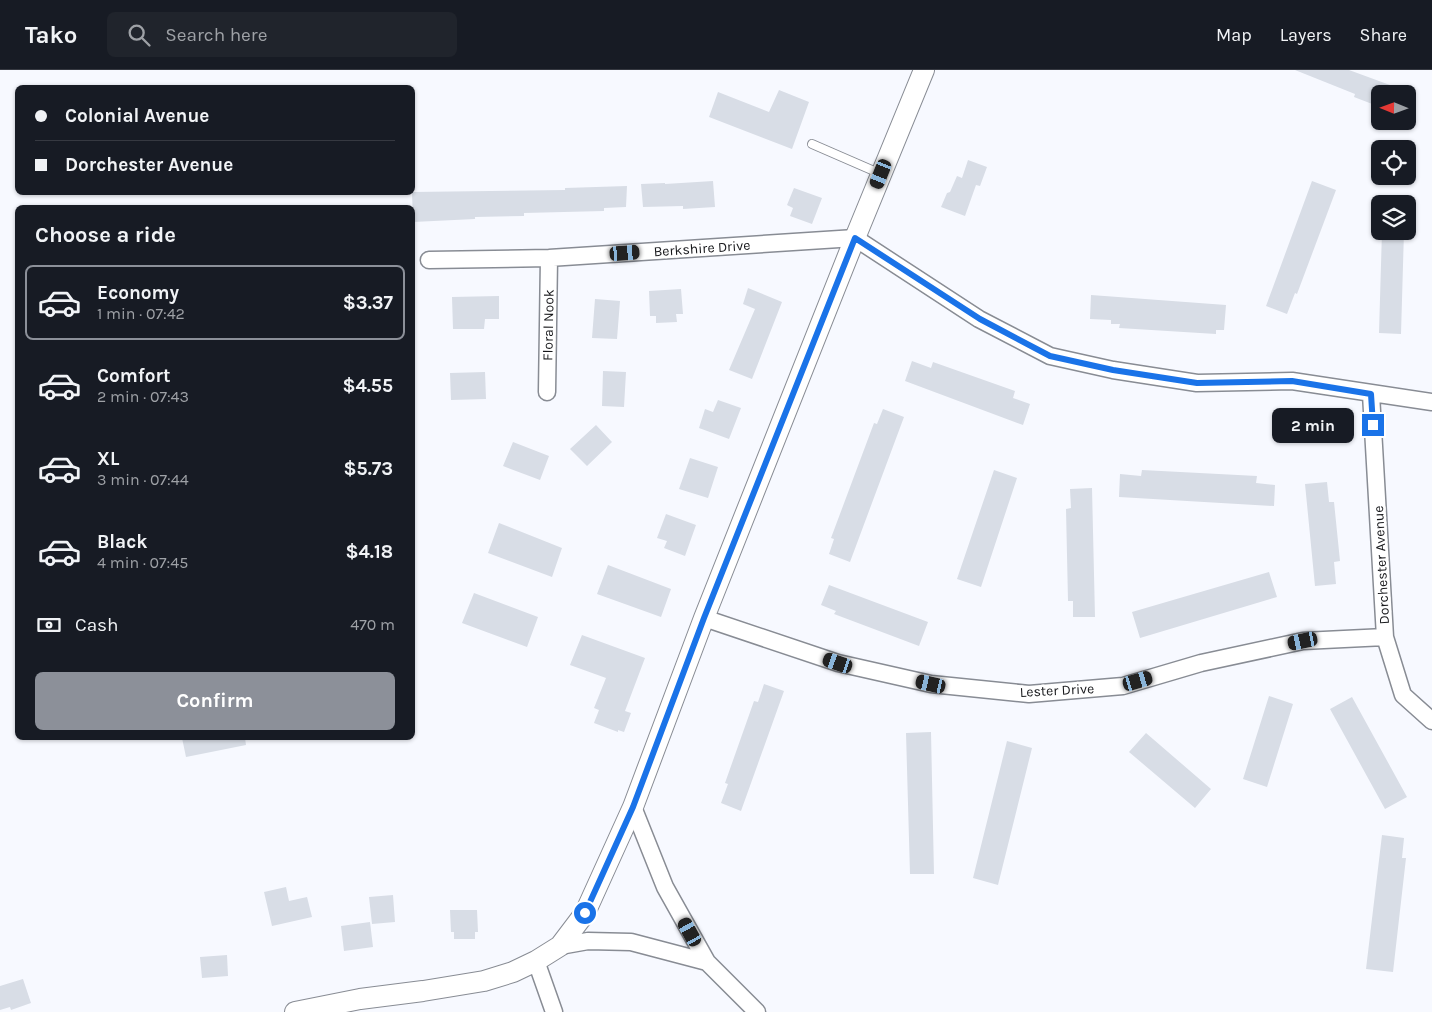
<!DOCTYPE html>
<html lang="en">
<head>
<meta charset="utf-8">
<style>
	:root { --surface:#171b24; --page:#20242c; --text:#f1f3f6; --muted:#9ea1a6; --line:#363941; --accent:#8c9099 }
	body { margin:0; font-family:Karla,sans-serif; background:var(--page); color:var(--text); height:100vh; display:flex; flex-direction:column; font-size:19px; white-space:nowrap }
	* { box-sizing:border-box; margin:0 }
	p { font-size:16px; color:var(--muted) }
	.icon { flex:none; width:28px; height:28px; fill:none; stroke:currentColor; stroke-width:2; stroke-linecap:round; stroke-linejoin:round }
	.map { position:relative; flex:1; overflow:hidden }
	.side { position:absolute; left:15px; top:135px; width:400px; height:535px; display:flex; flex-direction:column; background:var(--surface); border-radius:8px; box-shadow:0 1px 4px #0004 }
	.side>* { flex:none }
	.top-card { position:absolute; left:15px; top:15px; width:400px; height:110px; border-radius:8px; box-shadow:0 1px 4px #0004; display:grid; align-content:center; height:110px; padding:0 20px; background:var(--surface) }
	.needle { width:32px; rotate:271deg }
	.tools { position:absolute; left:1371px; top:15px; display:grid; gap:10px }
	.tools a { display:grid; place-items:center; width:45px; height:45px; border-radius:8px; background:var(--surface); box-shadow:0 1px 4px #0004; font-size:25px }
	.end { position:absolute; width:22px; height:22px; margin:-11px; border:6px solid #1a73e8; background:#fff; box-shadow:0 0 0 2px #fff }
	.from { border-radius:50% }
	.bubble { position:absolute; height:35px; border-radius:8px; background:var(--surface); box-shadow:0 1px 4px #0004; font-size:16px; font-weight:700; line-height:35px; text-align:center }
	.car { position:absolute; width:15px; height:30px; margin:-15px -8px; border-radius:6px; box-shadow:0 0 4px 1px #0007; background:linear-gradient(#222 24%,#8ab4d8 0 40%,#222 0 76%,#8ab4d8 0 86%,#222 0) }
	.top-card b { display:flex; align-items:center; gap:18px; height:48px; font-size:19px }
	.top-card b+b { border-top:1px solid var(--line) }
	.top-card i { width:12px; height:12px; background:var(--text) }
	ul { padding:0; list-style:none }
	li { display:flex; align-items:center; gap:15px; height:75px; margin:0 10px 8px; padding:0 10px; border:2px solid transparent; border-radius:8px }
	li div { flex:1 }
	li b { display:block; font-size:19px }
	li em { font-style:normal; font-weight:700 }
	li.on { border-color:var(--accent) }
	li>.icon { width:45px; height:45px; stroke-width:1.5 }
	h2 { padding:0 20px; font-size:22px; line-height:60px }
	.pay { display:flex; align-items:center; gap:12px; height:55px; padding:0 20px; font-size:19px }
	.pay p { margin-inline-start:auto }
	.action { display:flex; gap:10px; margin-top:auto; padding:10px 20px }
	.action a { flex:1; height:58px; border-radius:8px; background:var(--accent); color:#fff; font-size:20px; font-weight:700; line-height:58px; text-align:center }
	header { display:flex; align-items:center; gap:30px; box-sizing:border-box; height:70px; padding:0 25px; background:var(--surface); border-bottom:1px solid var(--line) }
	header strong { font-size:24px }
	nav { display:flex; gap:28px; margin-inline-start:auto; font-size:18px }
	.search { width:350px; height:45px; background:var(--page); display:flex; align-items:center; gap:12px; box-sizing:border-box; padding:0 18px; border-radius:8px; color:var(--muted); font-size:19px }
	.map>svg:first-child { display:block }
	.building { fill:#d8dde6 }
	.lines { fill:none; stroke-linecap:round; stroke-linejoin:round }
	.service-casing { stroke:#888c94; stroke-width:10 }
	.minor-casing { stroke:#888c94; stroke-width:19 }
	.tertiary-casing { stroke:#888c94; stroke-width:22 }
	.service { stroke:#fff; stroke-width:8 }
	.minor { stroke:#fff; stroke-width:16 }
	.tertiary { stroke:#fff; stroke-width:20 }
	.route { stroke:#1a73e8; stroke-width:6 }
	.labels { text-anchor:middle; stroke-width:5; stroke-linejoin:round; paint-order:stroke }
	.street-label { font-size:14px; fill:#16171a; stroke:#fff }
</style>
</head>
<body>
<header>
<strong>Tako</strong>
<div class="search"><svg class="icon" aria-label="search" viewBox="0 0 24 24"><circle cx="10" cy="10" r="6"/><path d="M15 15l6 6"/></svg>Search here</div>
<nav><a>Map</a><a>Layers</a><a>Share</a></nav>
</header>
<div class="map">
<svg width="1432" height="942" viewBox="0 0 1432 942">
	<rect width="100%" height="100%" fill="#f7f9ff"/>
	<path class="building" d="M1295,0H1349L1409,22L1408,24H1380V37L1354,27L1355,24Z
		M779,20L809,32L792,79L709,47L718,22L769,42Z
		M968,90L987,97L980,116L976,115L965,146L941,137L947,123L950,122L957,106L962,108Z
		M713,111L715,137L683,139V136L643,137L641,114L665,113V114Z
		M1312,111L1336,120L1297,224L1295,223L1287,244L1266,236Z
		M627,116L626,137L604,138V141L524,143V146L475,147V149L413,152L412,122L565,120V118Z
		M794,118L822,128L812,154L790,146L793,138L787,135Z
		M1383,129H1405V134H1383Z
		M1382,161H1404L1401,264L1379,263Z
		M748,218L782,232L752,309L729,300L755,239L743,234Z
		M681,219L683,244H676L677,252L656,253V246H650L649,221Z
		M1091,225L1226,235L1224,260H1216V264L1119,258L1120,254H1111V250L1090,249Z
		M499,226V249H485L484,259H453L452,227Z
		M595,229L620,231L617,269L592,268Z
		M912,291L931,298L933,292L1015,321L1013,328L1030,334L1023,355L905,311Z
		M603,301L626,302L624,337L602,336Z
		M485,302L486,329L451,330L450,303Z
		M718,330L741,338L729,369L699,358L705,339L713,342Z
		M883,339L904,347L850,492L829,484L834,469L831,468L874,353L877,354Z
		M596,355L612,372L587,396L570,379Z
		M513,372L549,386L540,410L503,396Z
		M690,388L718,397L708,428L679,419Z
		M994,400L1017,408L981,517L957,509Z
		M1142,400L1257,406L1256,413L1275,415L1274,436L1119,427L1120,404L1141,406Z
		M1327,412L1329,432H1334L1340,491L1334,492L1336,514L1315,516L1305,414Z
		M1092,418L1095,547H1073V531H1068L1066,439L1071,438L1070,419Z
		M666,444L696,455L685,486L664,478L667,471L657,468Z
		M499,453L562,478L552,507L488,483Z
		M608,495L671,519L661,547L597,524Z
		M1269,502L1277,527L1140,568L1132,542Z
		M829,515L928,552L919,576L834,544L836,541L821,535Z
		M474,523L538,547L527,577L462,553Z
		M582,565L645,588L625,641L631,643L624,662L618,660V662L594,653L599,640L594,638L606,608L570,595Z
		M764,614L784,621L741,741L721,733L728,714L725,713L754,631L758,632Z
		M1269,626L1293,634L1267,717L1243,709Z
		M1352,627L1407,727L1385,739L1330,639Z
		M931,662L934,804H910L906,663Z
		M1146,663L1211,719L1195,738L1129,682Z
		M182,668H245L246,675L186,687Z
		M1007,671L1032,678L998,815L973,808Z
		M1382,765L1404,768L1402,788H1406L1393,902L1366,899Z
		M286,817L289,831L307,827L312,847L272,856L264,822Z
		M393,825L395,852L372,854L369,827Z
		M450,840H477L478,862H475V869H454V862H451Z
		M370,852L373,877L344,881L341,856Z
		M227,885L228,906L202,908L200,887Z
		M23,909L31,933L11,940L10,937L0,940V916Z"/>
	<g class="lines">
		<g class="service-casing">
			<path id="service" d="M812,74L881,104"/>
		</g>
		<g class="minor-casing">
			<path id="minor" d="M429,190L549,188L855,168L979,249L1050,286L1113,300L1197,313L1292,311L1432,332
				M547,322L549,188
				M1371,324L1385,567L1403,625L1432,651
				M704,548L838,593L931,614L1029,624L1123,616L1201,593L1303,571L1385,567
				M633,737L665,817L707,892L757,942
				M560,876L588,871L631,872L707,892
				M536,891L554,942"/>
		</g>
		<g class="tertiary-casing">
			<path id="tertiary" d="M295,942L360,929L423,921L484,911L513,902L536,891L560,876L585,843L633,737L704,548L855,168L924,0"/>
		</g>
		<use href="#service" class="service"/>
		<use href="#minor" class="minor"/>
		<use href="#tertiary" class="tertiary"/>
	</g>
	<g class="lines">
		<path class="route" d="M585,843L633,737L704,548L855,168L980,249L1050,286L1113,300L1197,313L1292,311L1371,324L1373,355"/>
	</g>
	<g class="labels">
		<g class="street-label">
			<text transform="translate(702 178) rotate(-4)" y="5">Berkshire Drive</text>
			<text transform="translate(548 255) rotate(-89)" y="5">Floral Nook</text>
			<text transform="translate(1381 495) rotate(-93)" y="5">Dorchester Avenue</text>
			<text transform="translate(1057 620) rotate(-3)" y="5">Lester Drive</text>
		</g>
	</g>
</svg>
<div class="tools">
<a><svg class="needle" viewBox="-14 -14 28 28"><path d="M0-13l5 13h-10z" fill="#e53935"/><path d="M0 13l5-13h-10z" fill="#9ea1a6"/></svg></a>
<a><svg class="icon" aria-label="locate" viewBox="0 0 24 24"><circle cx="12" cy="12" r="6"/><path d="M12 2v4M12 18v4M2 12h4M18 12h4"/></svg></a>
<a><svg class="icon" aria-label="layers" viewBox="0 0 24 24"><path d="M12 4l9 5-9 5-9-5zM3 14l9 5 9-5"/></svg></a>
</div>
<i class="end from" style="left:585px;top:843px"></i>
<i class="end" style="left:1373px;top:355px"></i>
<div class="bubble" style="left:1272px;top:338px;width:82px">2 min</div>
<i class="car" style="left:881px;top:104px;rotate:202deg"></i>
<i class="car" style="left:625px;top:183px;rotate:86deg"></i>
<i class="car" style="left:1303px;top:571px;rotate:258deg"></i>
<i class="car" style="left:838px;top:593px;rotate:289deg"></i>
<i class="car" style="left:1138px;top:611px;rotate:74deg"></i>
<i class="car" style="left:931px;top:614px;rotate:283deg"></i>
<i class="car" style="left:690px;top:862px;rotate:331deg"></i>
<div class="top-card">
<b><i class="from"></i>Colonial Avenue</b>
<b><i></i>Dorchester Avenue</b>
</div>
<section class="side">
<h2>Choose a ride</h2>
<ul>
<li class="on"><svg class="icon" aria-label="car" viewBox="0 0 24 24"><path d="M5 17H2v-5l4-1 3-4h7l3 4 3 1v5h-3M9 17h6M6 11h13"/><circle cx="7" cy="17" r="2"/><circle cx="17" cy="17" r="2"/></svg><div><b>Economy</b><p>1 min · 07:42</p></div><em>$3.37</em></li>
<li><svg class="icon" aria-label="car" viewBox="0 0 24 24"><path d="M5 17H2v-5l4-1 3-4h7l3 4 3 1v5h-3M9 17h6M6 11h13"/><circle cx="7" cy="17" r="2"/><circle cx="17" cy="17" r="2"/></svg><div><b>Comfort</b><p>2 min · 07:43</p></div><em>$4.55</em></li>
<li><svg class="icon" aria-label="car" viewBox="0 0 24 24"><path d="M5 17H2v-5l4-1 3-4h7l3 4 3 1v5h-3M9 17h6M6 11h13"/><circle cx="7" cy="17" r="2"/><circle cx="17" cy="17" r="2"/></svg><div><b>XL</b><p>3 min · 07:44</p></div><em>$5.73</em></li>
<li><svg class="icon" aria-label="car" viewBox="0 0 24 24"><path d="M5 17H2v-5l4-1 3-4h7l3 4 3 1v5h-3M9 17h6M6 11h13"/><circle cx="7" cy="17" r="2"/><circle cx="17" cy="17" r="2"/></svg><div><b>Black</b><p>4 min · 07:45</p></div><em>$4.18</em></li>
</ul>
<div class="pay"><svg class="icon" aria-label="cash" viewBox="0 0 24 24"><path d="M3 7h18v10H3z"/><circle cx="12" cy="12" r="2"/></svg>Cash<p>470 m</p></div>
<div class="action"><a>Confirm</a></div>
</section>
</div>
</body>
</html>
